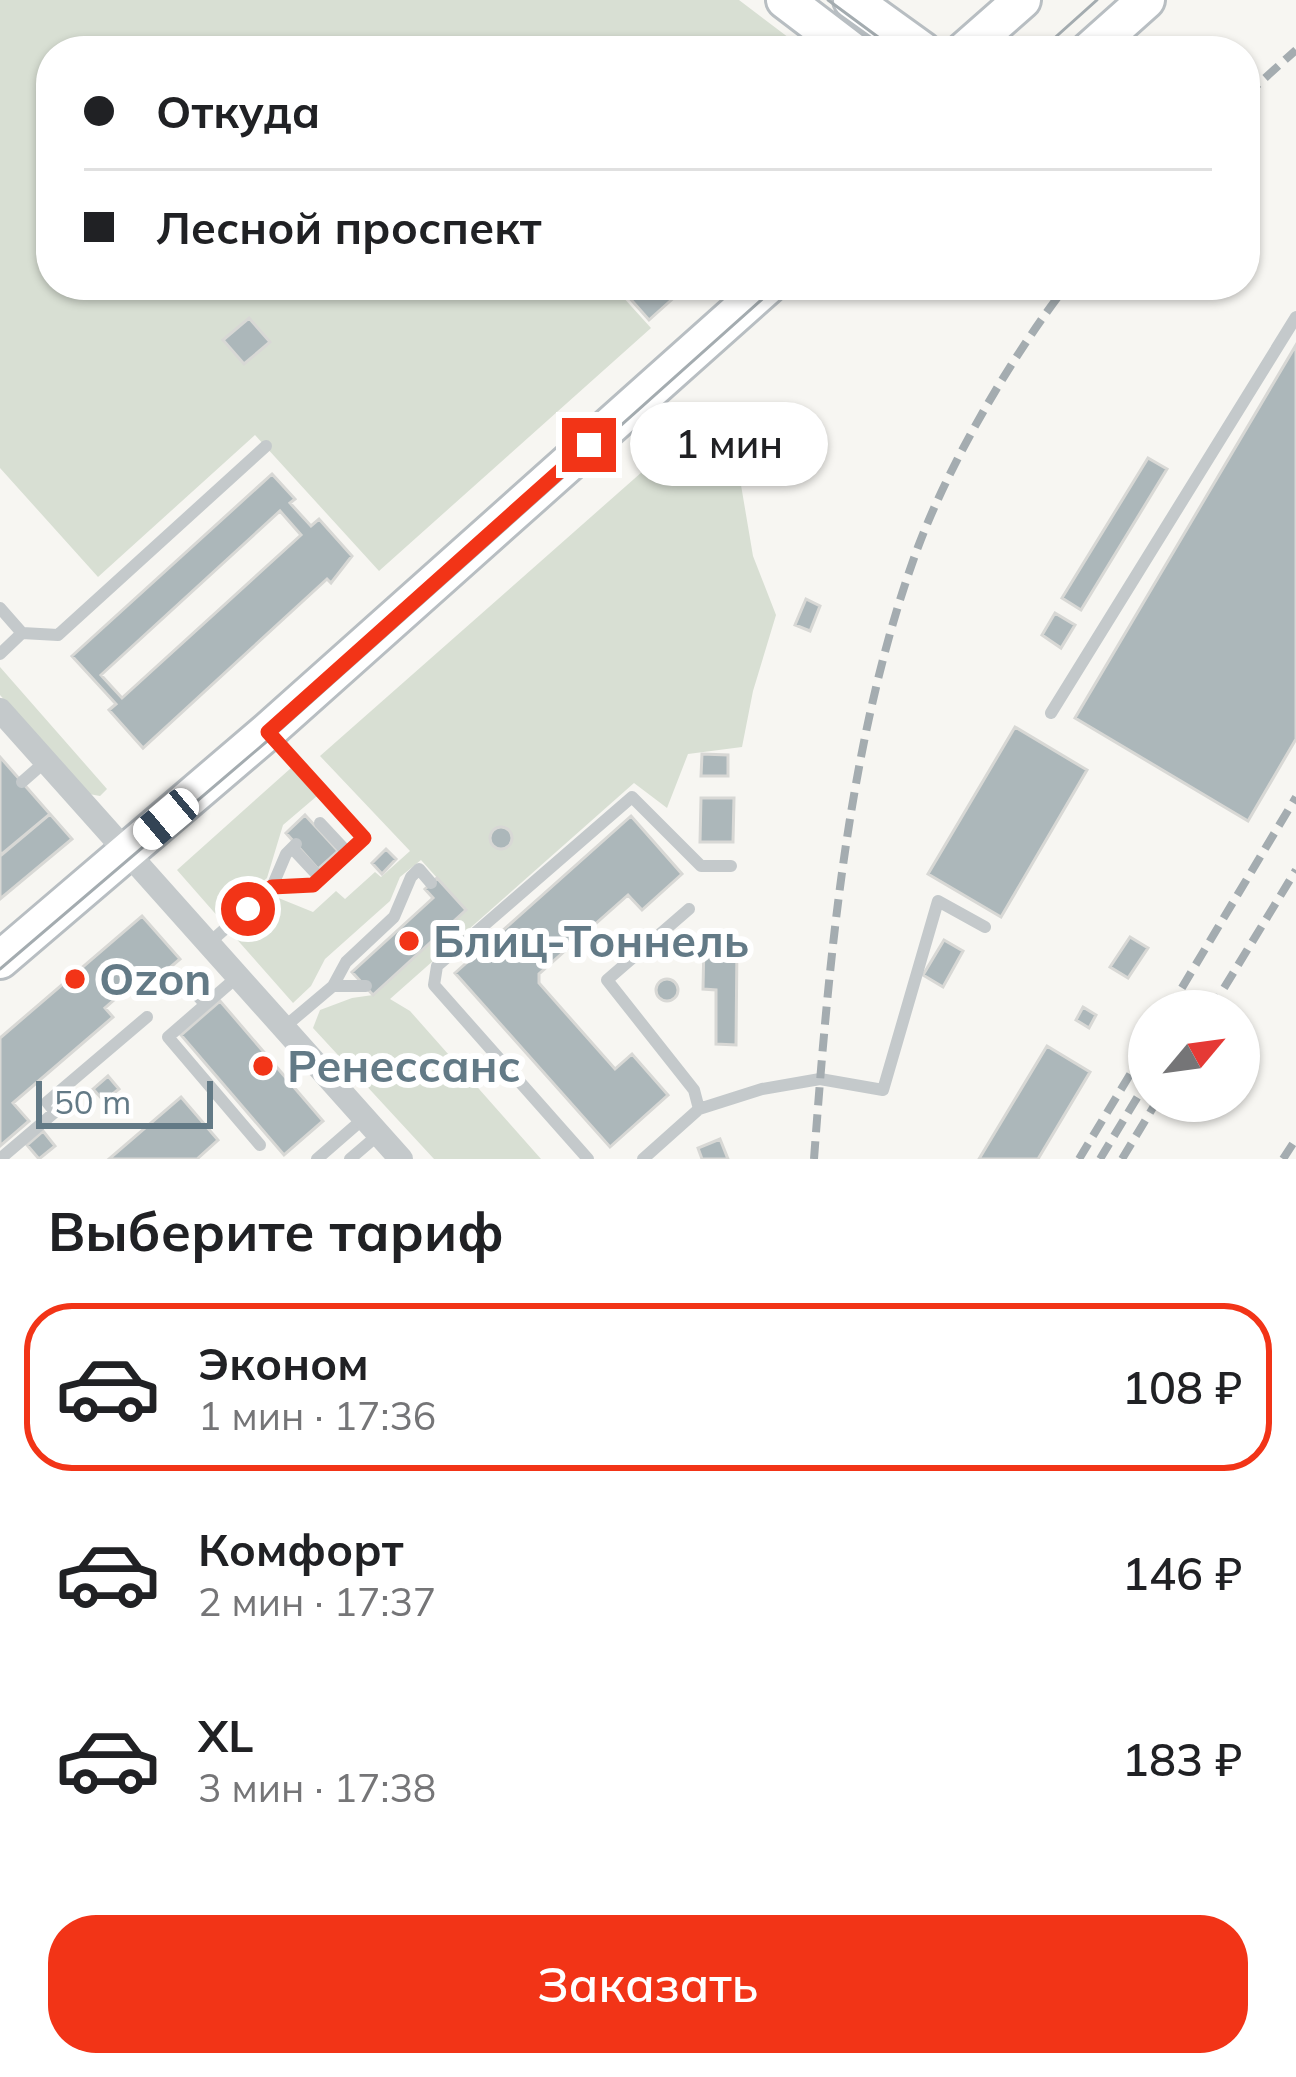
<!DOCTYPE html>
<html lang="ru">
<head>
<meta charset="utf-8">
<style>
	:root { --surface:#fff; --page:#f6f6f6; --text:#202124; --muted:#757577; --line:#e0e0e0; --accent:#f23417 }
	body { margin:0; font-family:Mulish,sans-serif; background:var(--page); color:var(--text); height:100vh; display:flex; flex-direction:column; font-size:45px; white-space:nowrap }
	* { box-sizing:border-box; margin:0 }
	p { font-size:39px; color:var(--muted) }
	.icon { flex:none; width:66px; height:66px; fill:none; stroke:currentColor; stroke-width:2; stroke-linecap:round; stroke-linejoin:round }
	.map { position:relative; height:1159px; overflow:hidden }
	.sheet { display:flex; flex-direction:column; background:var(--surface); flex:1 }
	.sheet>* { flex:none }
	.hud { position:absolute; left:36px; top:36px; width:1224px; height:264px; border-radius:48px; box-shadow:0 3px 9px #0004; display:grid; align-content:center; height:264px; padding:0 48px; background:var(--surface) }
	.needle { width:78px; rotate:61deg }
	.controls { position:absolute; left:1128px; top:990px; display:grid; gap:24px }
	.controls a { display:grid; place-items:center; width:132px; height:132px; border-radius:50%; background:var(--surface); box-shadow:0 3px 9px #0004; font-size:60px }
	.scale { position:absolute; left:36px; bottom:30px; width:177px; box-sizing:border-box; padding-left:12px; border:6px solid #637a86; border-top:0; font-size:33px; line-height:42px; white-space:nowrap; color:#637a86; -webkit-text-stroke:9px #fff; paint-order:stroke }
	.end { position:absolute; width:54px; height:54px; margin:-27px; border:15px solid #f23417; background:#fff; box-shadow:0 0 0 6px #fff }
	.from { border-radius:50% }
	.bubble { position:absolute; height:84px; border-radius:42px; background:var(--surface); box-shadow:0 3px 9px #0004; font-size:39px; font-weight:600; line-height:84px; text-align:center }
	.car { position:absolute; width:36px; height:72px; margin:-36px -18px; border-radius:15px; box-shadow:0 0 9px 3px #0007; background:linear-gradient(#fff 24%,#345 0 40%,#fff 0 76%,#345 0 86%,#fff 0) }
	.hud b { display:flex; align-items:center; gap:42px; height:114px; font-size:45px }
	.hud b+b { border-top:3px solid var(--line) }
	.hud i { width:30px; height:30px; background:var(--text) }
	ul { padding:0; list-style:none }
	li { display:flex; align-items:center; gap:36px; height:168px; margin:0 24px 18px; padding:0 24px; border:6px solid transparent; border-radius:48px }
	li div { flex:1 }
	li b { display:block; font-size:45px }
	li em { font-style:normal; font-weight:600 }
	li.on { border-color:var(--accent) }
	li>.icon { width:108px; height:108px; stroke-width:1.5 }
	h2 { padding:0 48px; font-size:54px; line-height:144px }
	.button { display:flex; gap:24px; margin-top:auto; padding:24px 48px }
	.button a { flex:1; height:138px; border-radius:48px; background:var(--accent); color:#fff; font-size:48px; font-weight:600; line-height:138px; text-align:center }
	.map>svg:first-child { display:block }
	.green { fill:#d8dfd3 }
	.building { fill:#acb7ba; stroke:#d8d8d5; stroke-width:3; fill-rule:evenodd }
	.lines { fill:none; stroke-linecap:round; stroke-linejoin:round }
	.secondary-casing { stroke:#b8bec2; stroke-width:42 }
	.lane { stroke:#c4c9cb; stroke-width:12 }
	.street { stroke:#c4c9cb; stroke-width:24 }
	.secondary { stroke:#fff; stroke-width:36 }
	.tram { stroke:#a4acb0; stroke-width:3 }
	.rail { stroke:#a4acb0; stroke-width:8; stroke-dasharray:18 9; stroke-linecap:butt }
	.route { stroke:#f23417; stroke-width:15 }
	.poi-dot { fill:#f23417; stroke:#fff; stroke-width:4.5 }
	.labels { text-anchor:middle; stroke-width:12; stroke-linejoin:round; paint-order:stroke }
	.poi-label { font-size:45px; font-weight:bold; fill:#637a86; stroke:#fff; text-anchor:start }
</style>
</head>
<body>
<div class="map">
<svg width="1296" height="1159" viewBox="0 0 1296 1159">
	<rect width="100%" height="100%" fill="#f7f6f2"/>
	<path class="green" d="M0,0H739L805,50L51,51V285H612L651,328L379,571L255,435L98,577L0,468Z
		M685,434L741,485L753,556L776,615L753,691L742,747L688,754L667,808L634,783L390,999L410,1011L541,1159H434L313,1028L320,1010L352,998L373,995L465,909L421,860L400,877L390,901L325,959L311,986L293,1003L233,935L276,897L313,912L336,891L345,899L375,872L381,877L410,851L320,756Z
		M0,667L107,789L100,796L89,794L0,695Z
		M291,768L317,796L283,825L267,878L220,919L177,870Z"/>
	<path class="building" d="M618,285H688L649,320Z
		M249,318L270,342L244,364L223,340Z
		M1296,345V739L1248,821L1075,718Z
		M1148,458L1167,469L1081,610L1062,598Z
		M272,474L295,499L290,503L311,526L319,519L352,556L331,583L327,579L143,748L109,710L116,704L72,656ZM280,511L301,535L122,698L101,675Z
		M806,599L820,606L810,631L795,625Z
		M1055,613L1075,625L1061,648L1042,635Z
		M1015,727L1087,770L1001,917L928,874Z
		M702,754L728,755V776H701Z
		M0,757L50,814L2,854L0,852Z
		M701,798H734L733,842H700Z
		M50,814L72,839L0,899V856Z
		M305,815L338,851L318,869L286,833Z
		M631,816L682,874L642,910L628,895L539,974V983L615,1069L632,1054L668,1095L610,1147L455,973Z
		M490 838a11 11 0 1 1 22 0a11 11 0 1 1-22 0Z
		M386,849L396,859L382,874L372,863Z
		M437,878L466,910L373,995L352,972L433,898L425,889Z
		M142,916L180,959L139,994L131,985L105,1008L113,1017L13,1103L29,1121L0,1146V1038Z
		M1130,937L1148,948L1128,978L1110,967Z
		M944,940L963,951L943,987L923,975Z
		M704,943H737L736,1045L716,1044V990L703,989Z
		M656 990a11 11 0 1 1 22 0a11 11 0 1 1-22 0Z
		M220,1001L323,1121L284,1155L181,1035Z
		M1083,1007L1096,1015L1089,1028L1076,1020Z
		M1047,1046L1090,1072L1038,1159H979Z
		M108,1076L119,1089L104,1101L93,1089Z
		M181,1097L218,1140L197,1159H109Z
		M43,1131L55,1146L39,1159L27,1145Z
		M720,1139L728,1159H702L698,1148Z"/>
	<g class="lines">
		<g class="secondary-casing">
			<path id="secondary" d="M785,0L852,51
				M852,0L923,51
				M964,51L1022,0
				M1089,51L1146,0
				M0,960L267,732L768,285"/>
		</g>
		<path class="lane" d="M0,608L22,633L0,654
			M22,633L58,635L266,446
			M1051,713L1296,317
			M268,733L364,838L313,885L272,887
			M22,782L46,761
			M320,823L348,853
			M292,848L320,878
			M689,909L607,980L694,1090L699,1109
			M208,944L272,887L286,854L296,844
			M236,978L168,1037L260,1145
			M189,986L205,1004
			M333,986H366
			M282,1029L333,986L346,962L394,917L411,877L419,869L431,883
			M0,1159L55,1112L47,1102L147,1017
			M317,1159L363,1119
			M350,1159L378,1135
			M588,1159L434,985L437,966L632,797L701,866H731
			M643,1159L699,1109L762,1089L820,1079L883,1090L938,901L985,927"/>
		<path class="street" d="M0,710L401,1159"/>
		<use href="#secondary" class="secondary"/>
		<path class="tram" d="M828,0L897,51
			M1040,51L1097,0
			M0,969L272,737L778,285"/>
		<path class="rail" d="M1245,96L1296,50
			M1168,1011L1296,797
			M1210,1011L1296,870
			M814,1159C829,958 848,737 918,547C950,462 1011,357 1067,285
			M1079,1159L1149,1043
			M1100,1159L1146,1083
			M1122,1159L1157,1101
			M1283,1159L1296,1139"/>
	</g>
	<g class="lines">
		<path class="route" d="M248,909L272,887L313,885L364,838L268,732L589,445"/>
	</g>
	<g class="poi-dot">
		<circle cx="409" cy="941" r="12"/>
		<circle cx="75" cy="979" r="12"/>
		<circle cx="263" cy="1066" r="12"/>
	</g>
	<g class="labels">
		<g class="poi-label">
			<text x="433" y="957">Блиц-Тоннель</text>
			<text x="99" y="995">Ozon</text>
			<text x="287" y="1082">Ренессанс</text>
		</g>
	</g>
</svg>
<div class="controls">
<a><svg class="needle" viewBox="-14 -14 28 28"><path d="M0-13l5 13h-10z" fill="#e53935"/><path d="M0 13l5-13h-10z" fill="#757577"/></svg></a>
</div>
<div class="scale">50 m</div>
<i class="end from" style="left:248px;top:909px"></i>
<i class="end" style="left:589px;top:445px"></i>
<div class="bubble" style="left:630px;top:402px;width:198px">1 мин</div>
<i class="car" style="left:166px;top:819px;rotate:230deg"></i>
<div class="hud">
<b><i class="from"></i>Откуда</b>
<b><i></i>Лесной проспект</b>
</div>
</div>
<section class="sheet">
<h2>Выберите тариф</h2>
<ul>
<li class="on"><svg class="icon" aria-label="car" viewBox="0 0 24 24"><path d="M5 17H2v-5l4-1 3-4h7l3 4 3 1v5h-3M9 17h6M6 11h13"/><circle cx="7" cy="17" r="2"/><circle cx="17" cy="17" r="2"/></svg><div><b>Эконом</b><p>1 мин · 17:36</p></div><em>108 ₽</em></li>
<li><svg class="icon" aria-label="car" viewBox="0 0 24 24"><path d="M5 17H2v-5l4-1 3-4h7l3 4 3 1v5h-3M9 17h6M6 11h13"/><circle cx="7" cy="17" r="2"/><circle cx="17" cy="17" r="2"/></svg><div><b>Комфорт</b><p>2 мин · 17:37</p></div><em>146 ₽</em></li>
<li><svg class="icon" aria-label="car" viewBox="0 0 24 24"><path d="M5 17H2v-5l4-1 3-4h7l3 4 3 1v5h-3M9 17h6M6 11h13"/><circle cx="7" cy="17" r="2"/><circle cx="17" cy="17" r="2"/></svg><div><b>XL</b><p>3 мин · 17:38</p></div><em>183 ₽</em></li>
</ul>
<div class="button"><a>Заказать</a></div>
</section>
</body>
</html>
